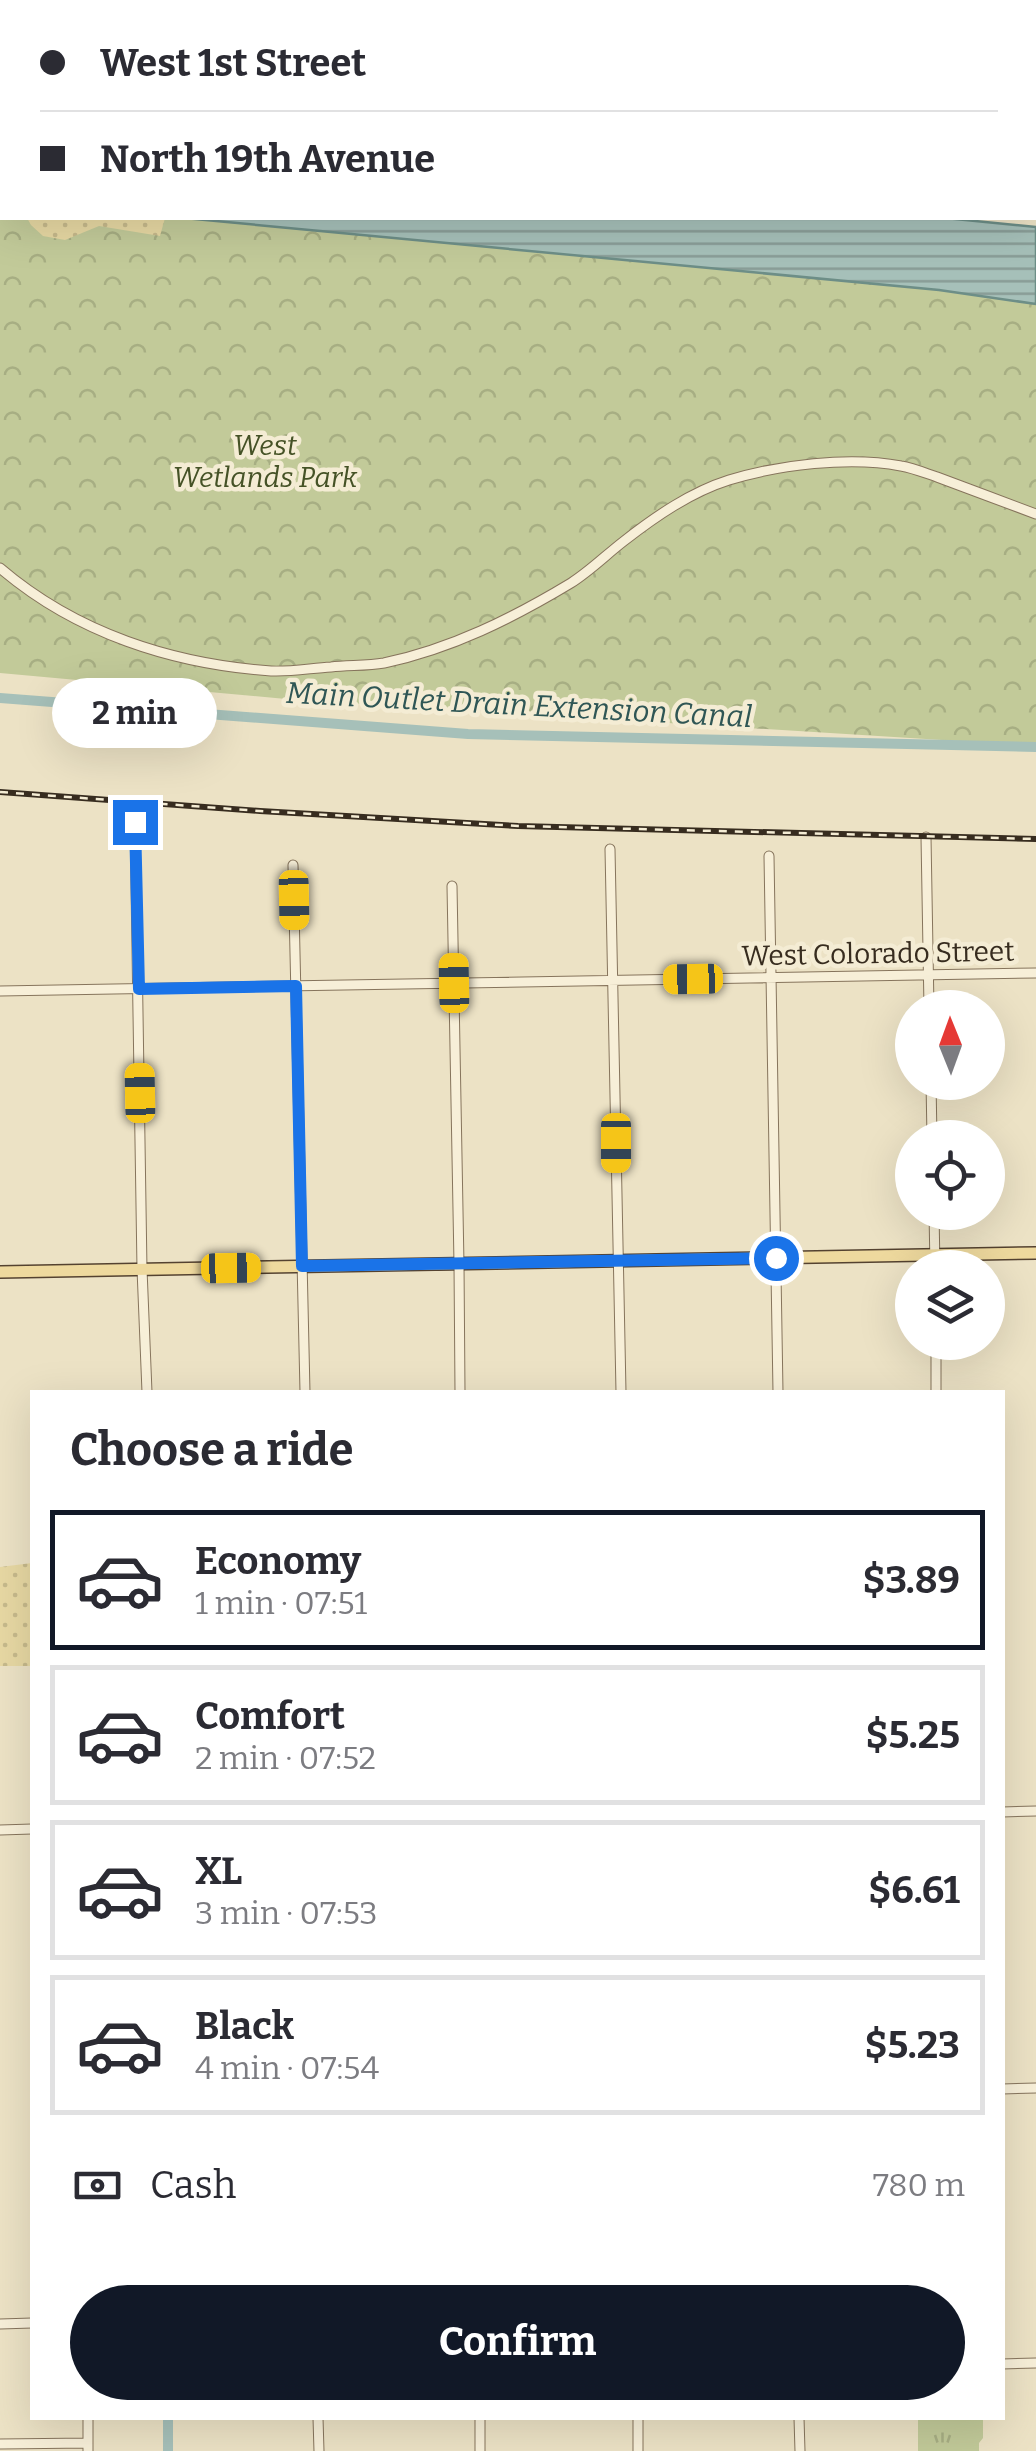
<!DOCTYPE html>
<html lang="en">
<head>
<meta charset="utf-8">
<style>
	:root { --surface:#fff; --page:#f7f7f7; --text:#2b2b33; --muted:#7c7c81; --line:#e1e1e2; --accent:#111827 }
	body { margin:0; font-family:Bitter,serif; background:var(--page); color:var(--text); height:100vh; display:flex; flex-direction:column; font-size:38px; white-space:nowrap }
	* { box-sizing:border-box; margin:0 }
	p { font-size:32px; color:var(--muted) }
	.icon { flex:none; width:55px; height:55px; fill:none; stroke:currentColor; stroke-width:2; stroke-linecap:round; stroke-linejoin:round }
	.map { position:relative; flex:1; overflow:hidden }
	.panel { position:absolute; left:30px; top:1390px; width:975px; height:1030px; display:flex; flex-direction:column; background:var(--surface); border-radius:0px; box-shadow:0 10px 40px #0002 }
	.panel>* { flex:none }
	.top-card { position:absolute; left:0px; top:0px; width:1038px; height:220px; box-shadow:0 10px 40px #0002; display:grid; align-content:center; height:220px; padding:0 40px; background:var(--surface) }
	.needle { width:65px; rotate:359deg }
	.controls { position:absolute; left:895px; top:990px; display:grid; gap:20px }
	.controls a { display:grid; place-items:center; width:110px; height:110px; border-radius:50%; background:var(--surface); box-shadow:0 10px 40px #0002; font-size:50px }
	.end { position:absolute; width:45px; height:45px; margin:-22px; border:12px solid #1a73e8; background:#fff; box-shadow:0 0 0 5px #fff }
	.from { border-radius:50% }
	.bubble { position:absolute; height:70px; border-radius:35px; background:var(--surface); box-shadow:0 10px 40px #0002; font-size:32px; font-weight:700; line-height:70px; text-align:center }
	.car { position:absolute; width:30px; height:60px; margin:-30px -15px; border-radius:12px; box-shadow:0 0 8px 2px #0007; background:linear-gradient(#f5c518 24%,#345 0 40%,#f5c518 0 76%,#345 0 86%,#f5c518 0) }
	.top-card b { display:flex; align-items:center; gap:35px; height:95px; font-size:38px }
	.top-card b+b { border-top:2px solid var(--line) }
	.top-card i { width:25px; height:25px; background:var(--text) }
	ul { padding:0; list-style:none }
	li { display:flex; align-items:center; gap:30px; height:140px; margin:0 20px 15px; padding:0 20px; border:5px solid var(--line); border-radius:0px }
	li div { flex:1 }
	li b { display:block; font-size:38px }
	li em { font-style:normal; font-weight:700 }
	li.active { border-color:var(--accent) }
	li>.icon { width:90px; height:90px; stroke-width:1.5 }
	h2 { padding:0 40px; font-size:45px; line-height:120px }
	.pay { display:flex; align-items:center; gap:25px; height:110px; padding:0 40px; font-size:38px }
	.pay p { margin-inline-start:auto }
	.action { display:flex; gap:20px; margin-top:auto; padding:20px 40px }
	.action a { flex:1; height:115px; border-radius:60px; background:var(--accent); color:#fff; font-size:40px; font-weight:700; line-height:115px; text-align:center }
	.map>svg:first-child { display:block }
	.grass { fill:url(#grass-tufts) }
	.forest { fill:url(#forest-crowns) }
	.sand { fill:url(#sand-dots) }
	.water { fill:url(#water-rules); stroke:#6d8e87; stroke-width:2.5 }
	.lines { fill:none; stroke-linecap:round; stroke-linejoin:round }
	.canal { stroke:#a6c0b9; stroke-width:10 }
	.minor-casing { stroke:#86745c; stroke-width:11 }
	.major-casing { stroke:#544230; stroke-width:14 }
	.minor { stroke:#f7efd8; stroke-width:9 }
	.major { stroke:#eed99e; stroke-width:11 }
	.rail-casing { stroke:#372c1f; stroke-width:6 }
	.rail { stroke:#f4ecd4; stroke-width:2.5; stroke-dasharray:8; stroke-linecap:butt }
	.route { stroke:#1a73e8; stroke-width:12 }
	.labels { text-anchor:middle; stroke-width:9; stroke-linejoin:round; paint-order:stroke }
	.park-label { font-size:28px; font-style:italic; fill:#455226; stroke:#f4ecd4 }
	.street-label { font-size:28px; fill:#372c1f; stroke:#f4ecd4 }
	.water-label { font-size:30px; font-style:italic; fill:#2f5655; stroke:#f4ecd4 }
</style>
</head>
<body>
<div class="map">
<svg width="1036" height="2451" viewBox="0 0 1036 2451">
	<defs>
		<pattern id="grass-tufts" width="24" height="20" patternUnits="userSpaceOnUse" patternTransform="scale(2.5)"><rect width="24" height="20" fill="#c2ca99"/><path d="M3 7l-1-3M5 7V3M7 7l1-3M15 17l-1-3M17 17v-4M19 17l1-3" fill="none" stroke="#a7ae83"/></pattern>
		<pattern id="forest-crowns" width="20" height="18" patternUnits="userSpaceOnUse" patternTransform="scale(2.5)"><rect width="20" height="18" fill="#c2ca99"/><path d="M2 6a3 3 0 1 1 6 0M12 15a3 3 0 1 1 6 0" fill="none" stroke="#a7ae83"/></pattern>
		<pattern id="sand-dots" width="8" height="8" patternUnits="userSpaceOnUse" patternTransform="scale(2.5)"><rect width="8" height="8" fill="#e7d8a3"/><path d="M2 2h.1M6 6h.1" fill="none" stroke="#c7ba8c" stroke-width="1.8" stroke-linecap="round"/></pattern>
		<pattern id="water-rules" width="6" height="5" patternUnits="userSpaceOnUse" patternTransform="scale(2.5)"><rect width="6" height="5" fill="#a6c0b9"/><path d="M0 2.5h6" fill="none" stroke="#889c96"/></pattern>
	</defs>
	<rect width="100%" height="100%" fill="#ece2c5"/>
	<path class="grass" d="M918,2418H983V2438L979,2443V2451H918Z"/>
	<path class="forest" d="M0,189H2V218H184L939,290L1036,304V746L286,699L0,673Z"/>
	<path class="sand" d="M27,218H165L160,236L99,226L65,240L43,236L31,225Z
		M32,1563V1666H0V1567Z"/>
	<path class="water" d="M184,218H945L1036,227V304L939,290Z"/>
	<g class="lines">
		<path class="canal" d="M0,698L468,734L1036,747
			M168,2418V2451"/>
		<g class="minor-casing">
			<path id="minor" d="M0,568C76,633 172,664 271,671C291,672 312,668 331,667C348,665 367,666 384,663C451,649 513,618 571,583C590,571 607,554 624,541C656,516 691,492 729,480C778,465 849,456 901,466C913,468 925,473 937,477C970,489 1003,502 1036,514
				M135,821L142,1269L147,1392
				M926,837L929,1008
				M610,849L621,1392
				M769,856L778,1392
				M293,865L305,1392
				M452,886L459,1264L460,1392
				M0,991L1036,973
				M931,1082L932,1138
				M934,1212L935,1268
				M936,1342V1392
				M1002,1812L1036,1811
				M0,1830L32,1829
				M1002,2089L1036,2088
				M0,2324L32,2323
				M1002,2364L1036,2363
				M88,2418V2451
				M318,2418L319,2451
				M480,2418V2451
				M799,2418L800,2451
				M0,2444L88,2443
				M638,2451V2418"/>
		</g>
		<g class="major-casing">
			<path id="major" d="M0,1272L1036,1253"/>
		</g>
		<use href="#minor" class="minor"/>
		<use href="#major" class="major"/>
		<g class="rail-casing">
			<path id="rail" d="M0,792L260,811L518,826L1036,839"/>
		</g>
		<use href="#rail" class="rail"/>
	</g>
	<g class="lines">
		<path class="route" d="M135,822L139,989L296,986L302,1266L776,1258"/>
	</g>
	<g class="labels">
		<g class="park-label">
			<text x="265" y="455">West<tspan x="265" dy="32">Wetlands Park</tspan></text>
		</g>
		<g class="street-label">
			<text transform="translate(878 953) rotate(-1)" y="10">West Colorado Street</text>
		</g>
		<g class="water-label">
			<text transform="translate(519 705) rotate(3)" y="10">Main Outlet Drain Extension Canal</text>
		</g>
	</g>
</svg>
<div class="controls">
<a><svg class="needle" viewBox="-14 -14 28 28"><path d="M0-13l5 13h-10z" fill="#e53935"/><path d="M0 13l5-13h-10z" fill="#7c7c81"/></svg></a>
<a><svg class="icon" aria-label="locate" viewBox="0 0 24 24"><circle cx="12" cy="12" r="6"/><path d="M12 2v4M12 18v4M2 12h4M18 12h4"/></svg></a>
<a><svg class="icon" aria-label="layers" viewBox="0 0 24 24"><path d="M12 4l9 5-9 5-9-5zM3 14l9 5 9-5"/></svg></a>
</div>
<i class="end from" style="left:776px;top:1258px"></i>
<i class="end" style="left:135px;top:822px"></i>
<div class="bubble" style="left:52px;top:678px;width:165px">2 min</div>
<i class="car" style="left:294px;top:900px;rotate:179deg"></i>
<i class="car" style="left:693px;top:979px;rotate:269deg"></i>
<i class="car" style="left:454px;top:983px;rotate:359deg"></i>
<i class="car" style="left:140px;top:1093px;rotate:359deg"></i>
<i class="car" style="left:616px;top:1143px;rotate:180deg"></i>
<i class="car" style="left:231px;top:1268px;rotate:89deg"></i>
<div class="top-card">
<b><i class="from"></i>West 1st Street</b>
<b><i></i>North 19th Avenue</b>
</div>
<section class="panel">
<h2>Choose a ride</h2>
<ul>
<li class="active"><svg class="icon" aria-label="car" viewBox="0 0 24 24"><path d="M5 17H2v-5l4-1 3-4h7l3 4 3 1v5h-3M9 17h6M6 11h13"/><circle cx="7" cy="17" r="2"/><circle cx="17" cy="17" r="2"/></svg><div><b>Economy</b><p>1 min · 07:51</p></div><em>$3.89</em></li>
<li><svg class="icon" aria-label="car" viewBox="0 0 24 24"><path d="M5 17H2v-5l4-1 3-4h7l3 4 3 1v5h-3M9 17h6M6 11h13"/><circle cx="7" cy="17" r="2"/><circle cx="17" cy="17" r="2"/></svg><div><b>Comfort</b><p>2 min · 07:52</p></div><em>$5.25</em></li>
<li><svg class="icon" aria-label="car" viewBox="0 0 24 24"><path d="M5 17H2v-5l4-1 3-4h7l3 4 3 1v5h-3M9 17h6M6 11h13"/><circle cx="7" cy="17" r="2"/><circle cx="17" cy="17" r="2"/></svg><div><b>XL</b><p>3 min · 07:53</p></div><em>$6.61</em></li>
<li><svg class="icon" aria-label="car" viewBox="0 0 24 24"><path d="M5 17H2v-5l4-1 3-4h7l3 4 3 1v5h-3M9 17h6M6 11h13"/><circle cx="7" cy="17" r="2"/><circle cx="17" cy="17" r="2"/></svg><div><b>Black</b><p>4 min · 07:54</p></div><em>$5.23</em></li>
</ul>
<div class="pay"><svg class="icon" aria-label="cash" viewBox="0 0 24 24"><path d="M3 7h18v10H3z"/><circle cx="12" cy="12" r="2"/></svg>Cash<p>780 m</p></div>
<div class="action"><a>Confirm</a></div>
</section>
</div>
</body>
</html>
